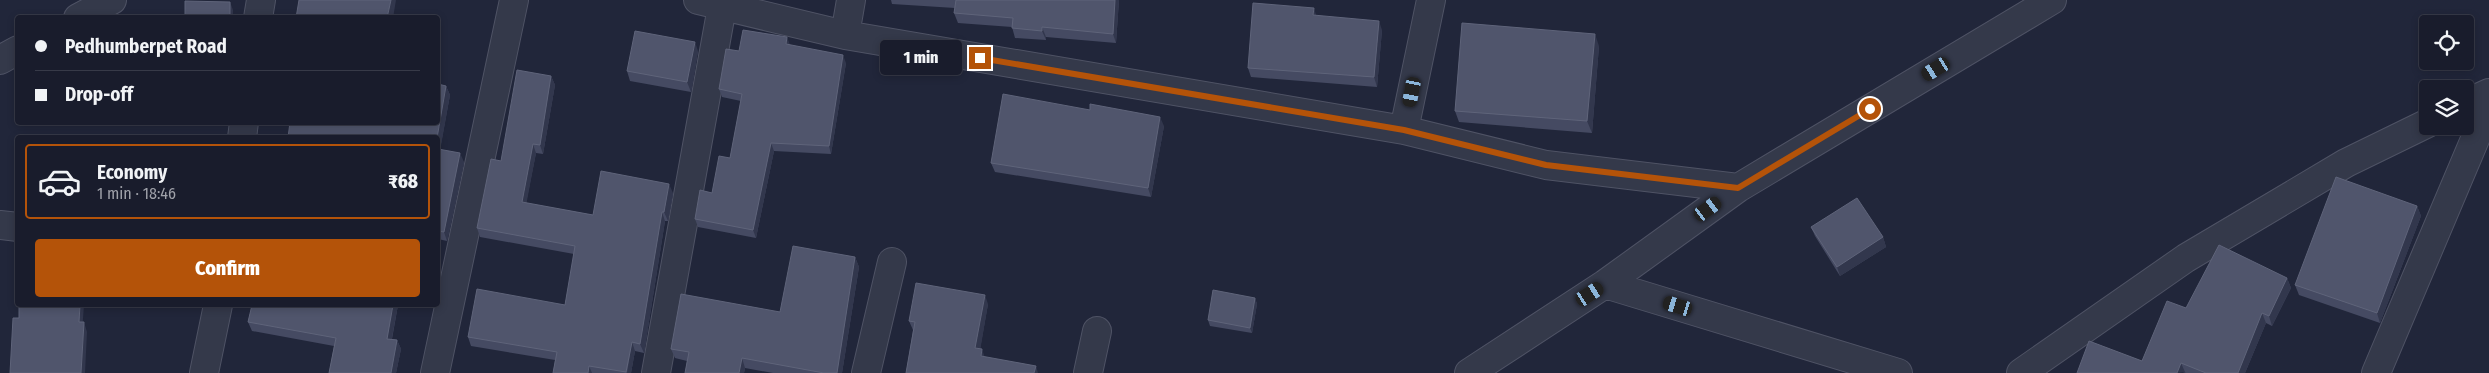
<!DOCTYPE html>
<html lang="en">
<head>
<meta charset="utf-8">
<style>
	:root { --surface:#191c2c; --page:#262938; --text:#f1f3f6; --muted:#9fa1a9; --line:#373a48; --accent:#b45309 }
	body { margin:0; font-family:"Fira Sans Condensed",sans-serif; background:var(--page); color:var(--text); height:100vh; display:flex; flex-direction:column; font-size:19px; white-space:nowrap }
	* { box-sizing:border-box; margin:0 }
	p { font-size:16px; color:var(--muted) }
	.icon { flex:none; width:28px; height:28px; fill:none; stroke:currentColor; stroke-width:2; stroke-linecap:round; stroke-linejoin:round }
	.map { position:relative; flex:1; overflow:hidden }
	.details { position:absolute; left:15px; top:135px; width:425px; height:172px; display:flex; flex-direction:column; background:var(--surface); border-radius:5px; box-shadow:0 2px 8px #0003,0 0 0 1px var(--line) }
	.details>* { flex:none }
	.top-card { position:absolute; left:15px; top:15px; width:425px; height:110px; border-radius:5px; box-shadow:0 2px 8px #0003,0 0 0 1px var(--line); display:grid; align-content:center; height:110px; padding:0 20px; background:var(--surface) }
	.controls { position:absolute; left:2419px; top:15px; display:grid; gap:10px }
	.controls a { display:grid; place-items:center; width:55px; height:55px; border-radius:5px; background:var(--surface); box-shadow:0 2px 8px #0003,0 0 0 1px var(--line); font-size:25px }
	.end { position:absolute; width:22px; height:22px; margin:-11px; border:6px solid #b45309; background:#fff; box-shadow:0 0 0 2px #fff }
	.from { border-radius:50% }
	.bubble { position:absolute; height:35px; border-radius:5px; background:var(--surface); box-shadow:0 2px 8px #0003,0 0 0 1px var(--line); font-size:16px; font-weight:800; line-height:35px; text-align:center }
	.car { position:absolute; width:15px; height:30px; margin:-15px -8px; border-radius:6px; box-shadow:0 0 4px 1px #0007; background:linear-gradient(#222 24%,#8ab4d8 0 40%,#222 0 76%,#8ab4d8 0 86%,#222 0) }
	.top-card b { display:flex; align-items:center; gap:18px; height:48px; font-size:19px }
	.top-card b+b { border-top:1px solid var(--line) }
	.top-card i { width:12px; height:12px; background:var(--text) }
	ul { padding:9px 0 0; list-style:none }
	li { display:flex; align-items:center; gap:15px; height:75px; margin:0 10px 8px; padding:0 10px; border:2px solid var(--line); border-radius:5px }
	li div { flex:1 }
	li b { display:block; font-size:19px }
	li em { font-style:normal; font-weight:800 }
	li.on { border-color:var(--accent) }
	li>.icon { width:45px; height:45px; stroke-width:1.5 }
	.cta { display:flex; gap:10px; margin-top:auto; padding:10px 20px }
	.cta a { flex:1; height:58px; border-radius:5px; background:var(--accent); color:#fff; font-size:20px; font-weight:800; line-height:58px; text-align:center }
	.map>svg:first-child { display:block }
	.lines { fill:none; stroke-linecap:round; stroke-linejoin:round }
	.street-casing { stroke:#4f5365; stroke-width:30 }
	.street { stroke:#34394a; stroke-width:28 }
	.wall { fill:#454a62 }
	.shaded-wall { fill:#32374d }
	.building { fill:#50556c; stroke:#5f647a }
	.route { stroke:#b45309; stroke-width:6 }
</style>
</head>
<body>
<div class="map">
<svg width="2489" height="373" viewBox="0 0 2489 373">
	<rect width="100%" height="100%" fill="#21263a"/>
	<g class="lines">
		<g class="street-casing">
			<path id="street" d="M698,0L845,35L1404,130L1546,165L1738,188
				M78,18L112,0
				M258,18L261,0
				M845,35L851,0
				M0,60L18,50
				M2465,104L2489,93
				M1404,130L1431,0
				M242,138L244,122
				M0,225L18,227
				M1605,284L1898,373
				M204,373L218,305
				M435,373L514,0
				M656,373L722,7
				M866,373L892,262
				M1088,373L1097,331
				M1469,373L1605,284L1738,188L2052,0
				M2021,373L2186,258L2346,163L2428,123
				M2376,373L2489,106"/>
		</g>
		<use href="#street" class="street"/>
	</g>
	<path class="wall" d="M891,0H1119L1116,43L1046,37V40L1015,38L1012,27L958,23L954,13L955,8L892,4Z
		M1316,16L1382,30L1377,87L1251,77L1248,68Z
		M790,45L846,63L831,154L774,151L756,238L698,227L695,219L712,193L730,158L741,101L722,97L719,89L739,51Z
		M1599,46L1592,133L1459,122L1455,111Z
		M698,51L691,92L630,81L627,71Z
		M551,76L555,85L543,154L536,153L526,203L593,215L673,193L668,221H665L644,353L635,351L631,373H553L555,360L471,346L468,337L565,305L574,254L480,237L477,228L501,161Z
		M446,86L450,95L440,149L464,162L447,241L438,239V122Z
		M1164,126L1151,197L995,172L991,163Z
		M2417,206L2421,216L2380,323L2299,295L2295,285Z
		M1811,227L1883,237L1886,247L1840,276L1815,236Z
		M855,257L859,267L842,373H773L745,368L744,373H685L687,361L675,358L671,349L780,312Z
		M2287,278L2291,288L2272,326L2266,323L2245,373H2186L2142,361L2186,308Z
		M1255,298L1257,304L1252,333L1210,326L1208,320Z
		M988,304L980,349L906,373L913,330L909,321Z
		M252,305H398L392,339L397,340L401,349L396,373H329L334,346L252,331L248,322Z"/>
	<path class="shaded-wall" d="M391,0H396L393,18H387Z
		M1115,0H1119L1116,43L1113,34Z
		M230,2L233,10V18H230Z
		M1314,8L1317,18L1313,15Z
		M1379,21L1382,30L1377,87L1374,77Z
		M1042,27L1046,37V40L1042,31Z
		M1595,34L1599,46L1592,133L1587,121Z
		M787,37L790,45L786,44Z
		M695,42L698,51L691,92L687,82Z
		M843,55L846,63L831,154L829,146Z
		M551,76L555,85L543,154L540,145Z
		M446,86L450,95L439,157L438,154L437,138Z
		M1160,117L1164,126L1151,197L1148,188Z
		M771,143L774,151L756,238L753,230Z
		M533,144L536,153L525,211L522,202Z
		M460,153L464,162L447,241L444,232Z
		M669,184L673,193L668,221L664,212Z
		M2417,206L2421,216L2380,323L2377,313Z
		M662,212L665,221L644,353L640,344Z
		M1883,237L1886,247L1840,276L1837,267Z
		M855,257L859,267L842,373H837Z
		M2287,278L2291,288L2272,326L2269,316Z
		M985,295L988,304L979,357L975,348Z
		M1255,298L1257,304L1252,333L1250,328Z
		M80,305H84L82,332L79,322Z
		M393,305H398L390,348L387,339Z
		M2262,313L2266,323L2245,373H2238Z
		M84,322L87,332L85,373H81Z
		M397,340L401,349L396,373H391Z
		M632,342L635,351L631,373H627Z
		M982,349L985,358L981,356Z
		M742,358L745,368L744,373H739Z
		M2181,363L2185,372L2177,373Z
		M589,366L592,373H588Z
		M1036,366L1038,373H1034Z"/>
	<path class="building" d="M299,0H391L387,18H296Z
		M956,0H1115L1113,34L1042,27V31L1012,28L1013,18L954,13Z
		M185,1L230,2V18H185Z
		M1253,3L1314,8L1313,15L1379,21L1374,77L1248,68Z
		M1462,23L1595,34L1587,121L1455,111Z
		M743,30L787,37L786,44L843,55L829,146L771,143L753,230L695,219L700,190L712,193L719,156L730,158L742,94L719,89L726,49L739,51Z
		M635,31L695,42L687,82L627,71Z
		M517,70L551,76L540,145L533,144L522,202L593,215L601,171L669,184L664,212H662L640,344L632,342L626,372L589,366L588,373H553L557,352L468,337L477,289L565,305L575,246L477,228L491,159L501,161Z
		M438,84L446,86L437,138H288L290,122H438Z
		M1003,94L1090,110V104L1160,117L1148,188L991,163Z
		M438,149L460,153L444,232L438,231Z
		M2336,177L2417,206L2377,313L2295,285Z
		M1857,198L1883,237L1837,267L1811,227Z
		M2219,245L2287,278L2269,316L2262,313L2238,373H2206L2181,363L2177,373H2077L2089,341L2142,361L2167,301L2186,308Z
		M793,246L855,257L837,373H824L742,358L739,373H685L689,352L671,349L681,294L780,312Z
		M916,283L985,295L975,348L982,349L981,356L1036,366L1034,373H906L915,322L909,321Z
		M1213,290L1255,298L1250,328L1208,320Z
		M19,305H80L79,322H84L81,373H10L13,318H19Z
		M252,305H393L387,339L397,340L391,373H329L336,338L248,322Z"/>
	<g class="lines">
		<path class="route" d="M980,58L1404,130L1546,165L1738,188L1870,109"/>
	</g>
</svg>
<div class="controls">
<a><svg class="icon" aria-label="locate" viewBox="0 0 24 24"><circle cx="12" cy="12" r="6"/><path d="M12 2v4M12 18v4M2 12h4M18 12h4"/></svg></a>
<a><svg class="icon" aria-label="layers" viewBox="0 0 24 24"><path d="M12 4l9 5-9 5-9-5zM3 14l9 5 9-5"/></svg></a>
</div>
<i class="end from" style="left:1870px;top:109px"></i>
<i class="end" style="left:980px;top:58px"></i>
<div class="bubble" style="left:880px;top:40px;width:82px">1 min</div>
<i class="car" style="left:1936px;top:69px;rotate:239deg"></i>
<i class="car" style="left:1412px;top:92px;rotate:191deg"></i>
<i class="car" style="left:1708px;top:209px;rotate:54deg"></i>
<i class="car" style="left:1590px;top:294px;rotate:57deg"></i>
<i class="car" style="left:1678px;top:306px;rotate:287deg"></i>
<div class="top-card">
<b><i class="from"></i>Pedhumberpet Road</b>
<b><i></i>Drop-off</b>
</div>
<section class="details">
<ul>
<li class="on"><svg class="icon" aria-label="car" viewBox="0 0 24 24"><path d="M5 17H2v-5l4-1 3-4h7l3 4 3 1v5h-3M9 17h6M6 11h13"/><circle cx="7" cy="17" r="2"/><circle cx="17" cy="17" r="2"/></svg><div><b>Economy</b><p>1 min · 18:46</p></div><em>₹68</em></li>
</ul>
<div class="cta"><a>Confirm</a></div>
</section>
</div>
</body>
</html>
